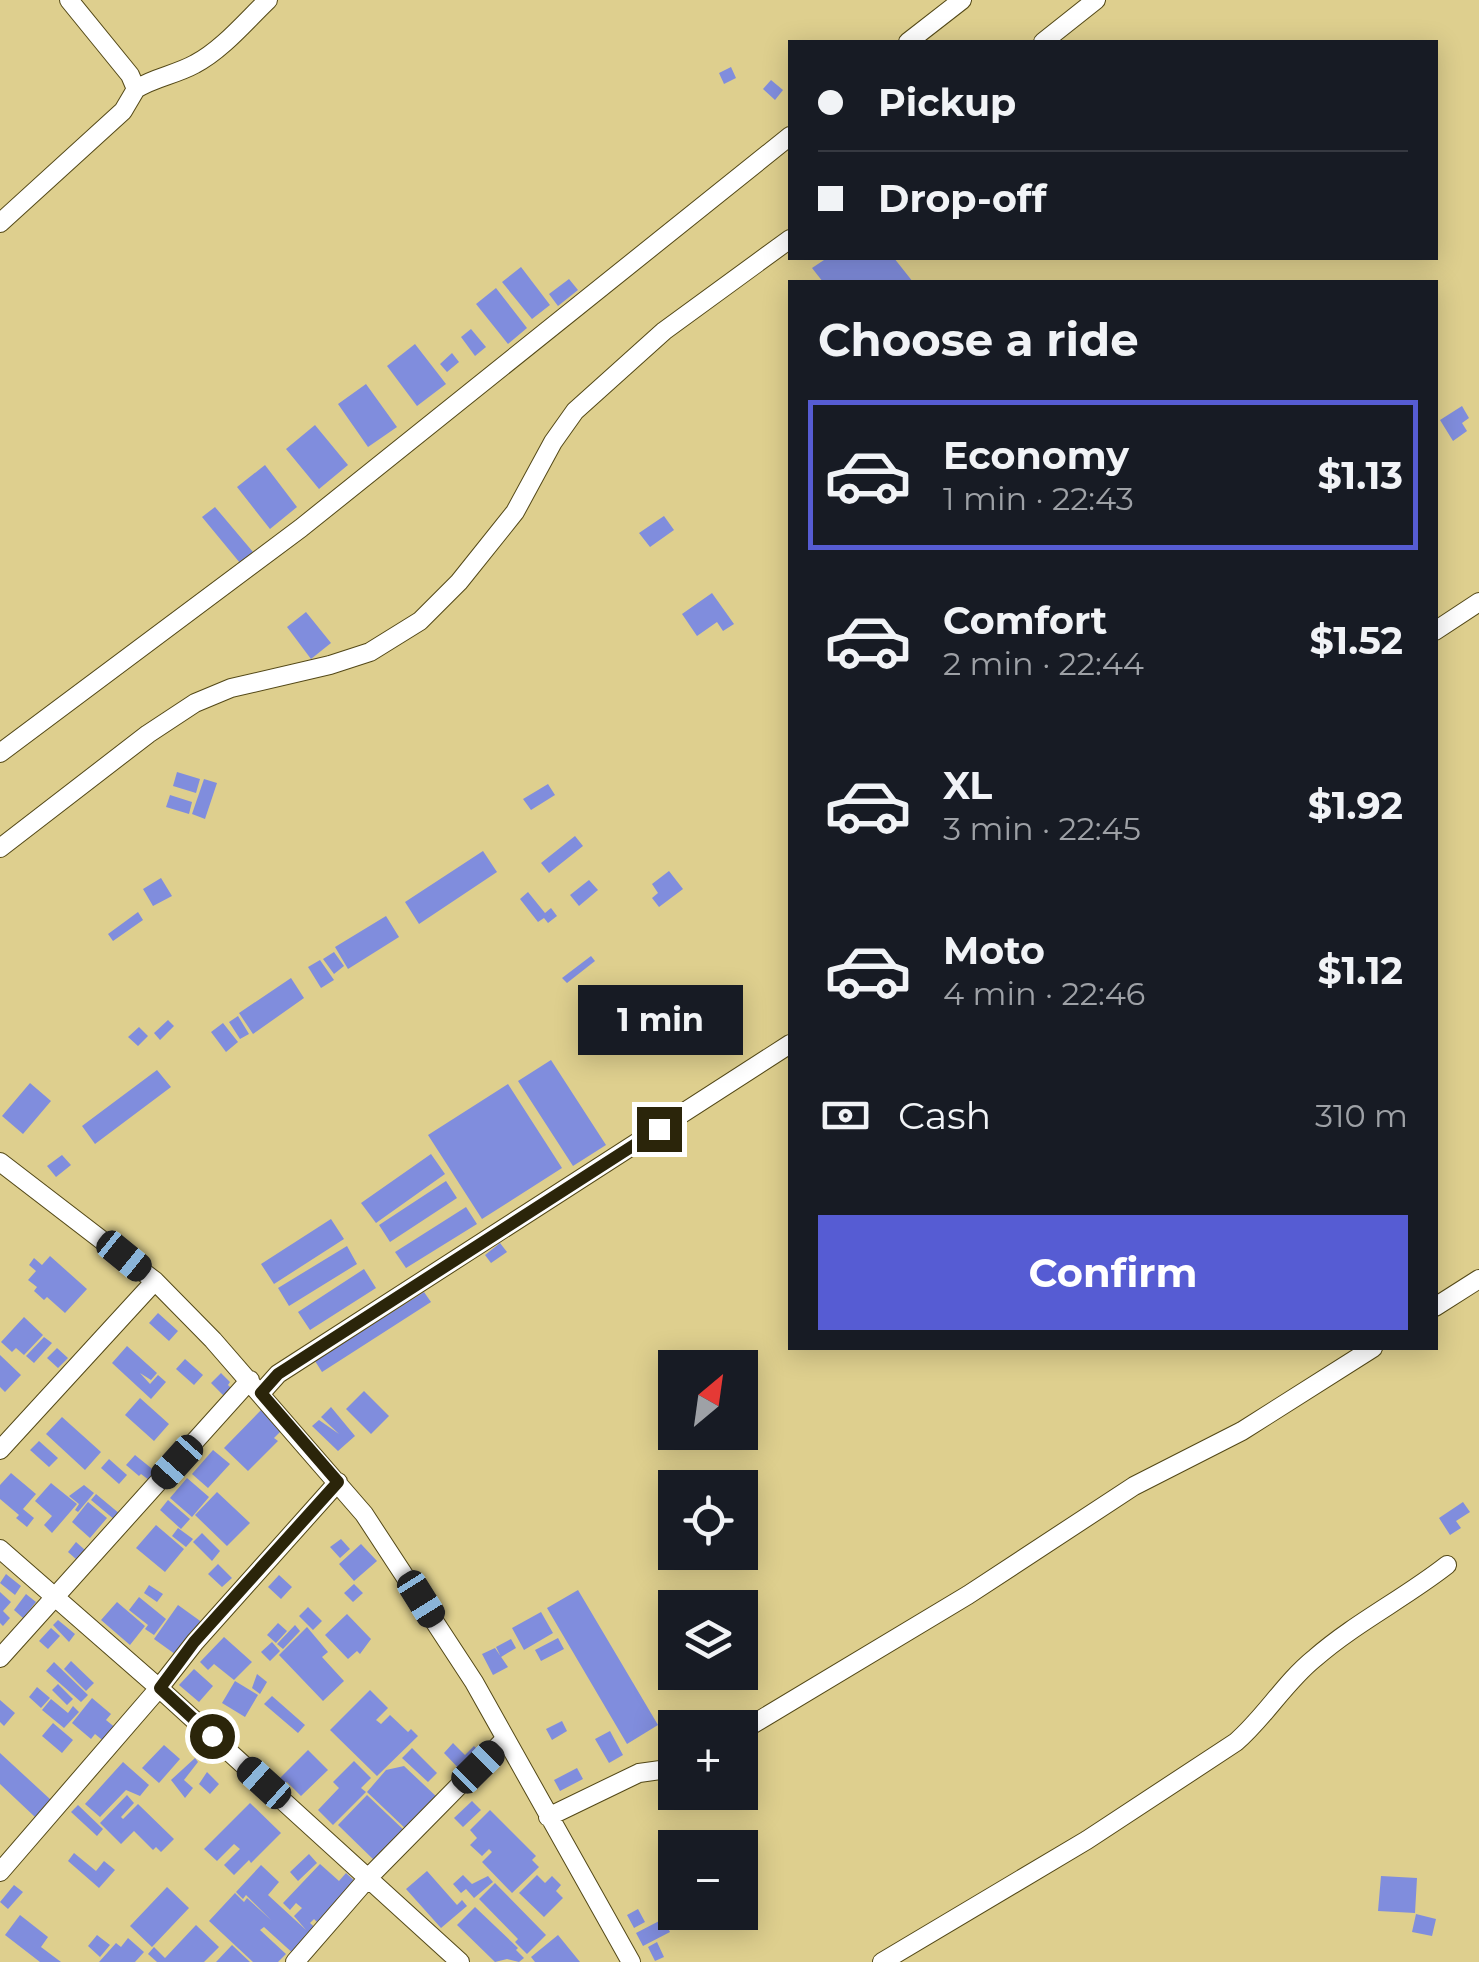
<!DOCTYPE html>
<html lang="en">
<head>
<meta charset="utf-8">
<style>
	:root { --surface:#171b24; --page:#20242c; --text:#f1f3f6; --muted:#9ea1a6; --line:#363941; --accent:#565cd3 }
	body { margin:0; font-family:Montserrat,sans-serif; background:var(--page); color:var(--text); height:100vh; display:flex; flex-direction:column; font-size:38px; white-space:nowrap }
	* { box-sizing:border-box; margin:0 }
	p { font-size:32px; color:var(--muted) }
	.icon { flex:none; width:55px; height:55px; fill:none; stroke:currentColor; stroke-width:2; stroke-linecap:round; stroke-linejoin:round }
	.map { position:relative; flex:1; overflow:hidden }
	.sheet { position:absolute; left:788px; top:280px; width:650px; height:1070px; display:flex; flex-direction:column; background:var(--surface); border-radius:0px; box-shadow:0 5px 25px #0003 }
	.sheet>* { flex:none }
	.top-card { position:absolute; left:788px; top:40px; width:650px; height:220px; border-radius:0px; box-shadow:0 5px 25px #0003; display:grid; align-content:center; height:220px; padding:0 30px; background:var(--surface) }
	.needle { width:65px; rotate:29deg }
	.buttons { position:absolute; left:658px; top:1350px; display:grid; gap:20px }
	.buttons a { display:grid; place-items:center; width:100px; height:100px; border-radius:0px; background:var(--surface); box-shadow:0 5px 25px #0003; font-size:50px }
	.end { position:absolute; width:45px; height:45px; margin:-22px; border:12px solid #2b250a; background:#fff; box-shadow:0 0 0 5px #fff }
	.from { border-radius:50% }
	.bubble { position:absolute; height:70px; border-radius:0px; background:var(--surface); box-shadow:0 5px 25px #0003; font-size:32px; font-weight:700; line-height:70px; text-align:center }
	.car { position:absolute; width:30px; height:60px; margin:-30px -15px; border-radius:12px; box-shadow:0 0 8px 2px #0007; background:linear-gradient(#222 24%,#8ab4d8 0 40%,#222 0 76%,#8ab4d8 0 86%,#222 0) }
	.top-card b { display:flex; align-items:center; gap:35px; height:95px; font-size:38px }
	.top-card b+b { border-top:2px solid var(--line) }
	.top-card i { width:25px; height:25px; background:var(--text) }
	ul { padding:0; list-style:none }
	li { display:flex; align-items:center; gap:30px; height:150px; margin:0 20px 15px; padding:0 10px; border:5px solid transparent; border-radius:0px }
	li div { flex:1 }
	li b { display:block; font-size:38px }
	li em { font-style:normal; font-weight:700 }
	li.active { border-color:var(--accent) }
	li>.icon { width:90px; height:90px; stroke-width:1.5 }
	h2 { padding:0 30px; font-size:45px; line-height:120px }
	.pay { display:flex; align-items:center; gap:25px; height:110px; padding:0 30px; font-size:38px }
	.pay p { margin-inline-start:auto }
	.button { display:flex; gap:20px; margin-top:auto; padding:20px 30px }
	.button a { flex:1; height:115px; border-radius:0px; background:var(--accent); color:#fff; font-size:40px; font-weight:700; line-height:115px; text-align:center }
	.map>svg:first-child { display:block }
	.building { fill:#808ddd }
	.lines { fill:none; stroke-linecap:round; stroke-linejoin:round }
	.street-casing { stroke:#534817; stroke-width:20 }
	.street { stroke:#fff; stroke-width:18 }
	.route { stroke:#2b250a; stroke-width:12 }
</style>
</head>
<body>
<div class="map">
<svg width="1479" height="1962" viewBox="0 0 1479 1962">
	<rect width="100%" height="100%" fill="#decf8e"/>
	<path class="building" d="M731,67L736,78L724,84L719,73Z
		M771,80L783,90L775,100L763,89Z
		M827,258H894L913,282H823L812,268Z
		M521,267L550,305L532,319L502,282Z
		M569,279L578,290L558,306L549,294Z
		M496,288L527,328L508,344L476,304Z
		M471,329L486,347L475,356L461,337Z
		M415,344L446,384L417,406L387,366Z
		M452,353L459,362L447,372L440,364Z
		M366,384L397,427L368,447L338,404Z
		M1462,406L1469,418L1462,423L1467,431L1453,441L1440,420Z
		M315,425L348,465L319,489L286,449Z
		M265,465L297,507L270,529L237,487Z
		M215,507L253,552L240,563L202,517Z
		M664,516L674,530L650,547L639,533Z
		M712,593L734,624L723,631L717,622L697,636L682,614Z
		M306,612L331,643L311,659L287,627Z
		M177,772L200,779L196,793L173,786Z
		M204,779L217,783L205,819L192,814Z
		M548,784L555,795L531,810L523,799Z
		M170,795L192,802L189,814L166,807Z
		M575,836L583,846L549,873L541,863Z
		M483,851L497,872L419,924L405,902Z
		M669,871L683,889L659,907L652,898L658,893L652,884Z
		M161,878L172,896L153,906L143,889Z
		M589,880L598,890L579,906L570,895Z
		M528,892L545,913L551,908L557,916L548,923L544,918L538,922L520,899Z
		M138,912L143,920L113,941L108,934Z
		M386,916L399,937L348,969L335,947Z
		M334,952L344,966L334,974L323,959Z
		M591,956L595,961L567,983L562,978Z
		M320,960L334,980L321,988L308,967Z
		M291,978L304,998L253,1034L239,1013Z
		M238,1016L249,1034L240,1039L229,1022Z
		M168,1020L174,1026L160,1040L154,1033Z
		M223,1023L238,1042L226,1052L211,1032Z
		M139,1027L148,1036L138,1046L128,1037Z
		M551,1060L606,1145L573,1166L518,1081Z
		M157,1070L171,1087L95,1144L82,1126Z
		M30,1083L51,1101L23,1134L2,1116Z
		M508,1084L562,1168L482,1219L428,1135Z
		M431,1154L445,1174L376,1223L361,1203Z
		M62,1155L71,1165L56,1177L47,1166Z
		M446,1181L457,1198L390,1242L379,1225Z
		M466,1207L477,1224L406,1268L395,1252Z
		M331,1219L344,1239L274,1284L261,1264Z
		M500,1243L507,1252L491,1263L485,1255Z
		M347,1246L357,1264L289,1306L278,1288Z
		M50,1256L87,1289L65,1313L47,1297L44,1300L34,1291L37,1287L28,1280L36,1271L29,1265L34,1258L42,1265Z
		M364,1269L376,1288L310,1330L298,1312Z
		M424,1292L431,1302L322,1372L315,1361Z
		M158,1313L178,1331L169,1341L149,1323Z
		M24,1317L43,1335L24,1355L16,1348L12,1352L1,1342Z
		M44,1337L52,1343L34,1363L26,1356Z
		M127,1346L157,1373L151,1380L140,1373L150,1384L158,1375L166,1382L151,1399L112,1363Z
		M57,1348L68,1358L58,1368L47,1358Z
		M0,1355L21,1375L5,1392L0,1387Z
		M185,1359L203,1375L194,1385L176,1369Z
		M221,1373L230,1382L228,1385L232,1389L225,1397L211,1383Z
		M364,1391L389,1416L371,1434L346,1409Z
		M140,1398L169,1424L154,1441L125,1415Z
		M331,1407L355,1436L338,1451L312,1426L319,1420L339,1434L321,1417Z
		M261,1410L282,1430L274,1438L278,1441L248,1471L224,1448Z
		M62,1417L101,1452L85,1470L46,1434Z
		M39,1441L58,1458L49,1467L30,1450Z
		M213,1450L230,1464L208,1488L192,1474Z
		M135,1455L156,1472L149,1480L141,1474L139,1476L126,1465Z
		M109,1459L127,1475L119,1484L101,1468Z
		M11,1473L36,1494L23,1509L34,1518L27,1527L16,1518L19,1515L0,1499V1485Z
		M187,1478L209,1497L192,1517L170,1498Z
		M51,1483L77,1504L52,1533L44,1525L52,1516L35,1501Z
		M84,1485L94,1493L78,1512L75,1510L79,1504L69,1496Z
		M217,1492L250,1523L227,1546L195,1515Z
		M96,1494L120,1514L115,1520L91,1500Z
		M168,1500L190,1519L181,1529L160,1510Z
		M88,1502L107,1518L90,1538L72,1522Z
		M1463,1502L1470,1512L1456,1521L1461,1528L1450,1535L1439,1518Z
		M156,1525L184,1549L165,1572L136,1548Z
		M178,1528L193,1539L186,1547L172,1536Z
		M202,1533L220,1551L212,1561L193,1542Z
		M341,1539L350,1549L340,1558L330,1547Z
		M76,1542L85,1550L77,1560L68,1552Z
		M361,1544L377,1561L354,1581L339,1564Z
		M218,1564L232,1578L222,1587L208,1574Z
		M6,1574L21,1586L15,1595L0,1583Z
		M279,1575L292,1587L281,1599L268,1587Z
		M354,1584L363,1593L353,1602L344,1593Z
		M149,1585L163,1594L157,1602L144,1593Z
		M578,1590L658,1725L627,1744L547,1608Z
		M0,1592L11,1602L3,1611L10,1618L3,1626L0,1623Z
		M26,1594L36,1602L23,1618L14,1610Z
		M139,1597L166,1619L154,1635L145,1629L148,1625L129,1610Z
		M117,1602L145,1626L130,1645L101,1620Z
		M178,1605L203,1623L179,1657L154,1639Z
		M308,1607L322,1621L313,1630L299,1616Z
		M541,1612L553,1633L524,1650L512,1628Z
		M347,1614L371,1639L360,1654L357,1651L348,1659L325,1635Z
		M58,1620L75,1634L69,1642L53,1625Z
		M278,1623L287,1631L276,1643L267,1635Z
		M295,1625L300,1631L283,1649L277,1644Z
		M307,1627L328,1652L322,1657L344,1681L323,1701L279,1655Z
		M51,1628L60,1636L48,1649L39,1641Z
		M224,1637L252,1662L234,1680L214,1664L208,1670L200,1662Z
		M558,1638L564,1649L541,1661L535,1650Z
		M511,1639L516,1648L501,1657L496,1647Z
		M272,1642L280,1651L270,1661L261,1652Z
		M495,1648L508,1667L493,1675L482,1654Z
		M71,1661L94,1683L86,1691L64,1669Z
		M54,1662L88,1695L81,1702L46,1671Z
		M194,1669L213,1686L199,1702L179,1685Z
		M257,1674L267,1682L260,1694L252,1688Z
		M235,1681L258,1695L245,1717L222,1703Z
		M58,1684L73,1699L67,1705L52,1690Z
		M37,1687L50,1698L41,1708L29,1697Z
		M370,1690L388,1708L376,1720L381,1724L390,1715L408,1732L411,1729L418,1736L377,1776L330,1730Z
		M272,1696L305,1725L298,1733L264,1704Z
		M92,1698L111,1714L106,1720L117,1729L106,1743L95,1734L91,1739L72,1723Z
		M51,1699L68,1713L73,1706L79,1712L64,1728L42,1710Z
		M0,1700L15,1713L4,1726L0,1722Z
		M562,1721L567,1731L552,1740L546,1729Z
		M53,1723L73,1740L62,1753L42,1736Z
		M610,1731L623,1755L609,1763L595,1739Z
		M453,1743L465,1755L474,1746L484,1757L465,1775L444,1753Z
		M164,1745L180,1759L159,1783L142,1768Z
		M412,1748L437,1773L428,1782L402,1758Z
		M308,1750L328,1770L301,1796L287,1782L283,1785L278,1780Z
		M0,1753L51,1800L35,1817L0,1784Z
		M195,1758L198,1762L184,1780L193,1788L185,1798L171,1780Z
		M354,1761L371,1778L361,1788L366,1792L333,1825L318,1810L339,1788L333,1782Z
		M123,1762L149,1785L140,1796L126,1790L100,1817L85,1804Z
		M404,1766L439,1799L408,1831L367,1792L386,1770Z
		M577,1768L583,1779L560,1791L554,1780Z
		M207,1772L219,1784L210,1794L199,1784Z
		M127,1795L134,1803L121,1817L123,1819L138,1804L174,1839L161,1852L156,1847L153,1850L134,1831L121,1844L100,1823Z
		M367,1795L407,1833L376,1862L338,1825Z
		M472,1801L481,1810L463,1827L454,1818Z
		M250,1803L281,1833L251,1863L249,1860L234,1875L224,1865L240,1849L234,1844L217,1861L204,1849Z
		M78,1805L103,1829L97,1836L71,1812Z
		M490,1810L536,1856L532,1860L539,1867L512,1893L482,1862L492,1852L489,1849L482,1856L470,1845L477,1838L470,1830Z
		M74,1853L96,1871L104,1861L115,1870L99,1888L68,1861Z
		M309,1854L317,1863L298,1881L290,1872Z
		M320,1864L339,1881L346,1873L358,1884L327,1917L325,1914L317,1922L314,1919L310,1923L319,1931L296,1956L264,1927L260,1930L286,1954L278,1962H253L209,1921L235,1893L244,1902L247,1898L271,1920L246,1895L243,1899L236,1892L261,1865L279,1882L268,1895L306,1930L294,1916L302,1908L296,1903L290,1910L283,1903Z
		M427,1871L457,1905L462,1900L467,1906L441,1928L406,1889Z
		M463,1875L472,1884L488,1876L493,1882L474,1898L466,1889L461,1893L453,1884Z
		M537,1875L545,1883L552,1876L561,1885L556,1891L563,1898L544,1917L519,1893Z
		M1381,1876L1417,1878L1415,1913L1378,1911Z
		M495,1883L546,1935L527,1954L515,1942L518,1939L479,1899Z
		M14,1885L23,1892L8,1909L0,1902Z
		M167,1887L189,1908L152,1947L130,1926Z
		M475,1907L518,1948L516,1950L524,1958L519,1962L507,1959L495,1962L457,1925Z
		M638,1909L645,1922L634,1928L627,1915Z
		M1416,1914L1436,1919L1432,1936L1412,1932Z
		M20,1915L48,1937L41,1947L61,1962H40L5,1935Z
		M663,1919L670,1932L643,1946L636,1933Z
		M196,1925L219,1947L204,1962H157L148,1954L154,1947L165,1958Z
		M97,1935L110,1945L100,1957L88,1946Z
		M558,1935L580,1962H535L531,1957Z
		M128,1938L144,1952L135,1962H99L116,1943L121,1947Z
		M657,1942L664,1957L655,1961L648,1947Z
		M232,1945L250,1962H216Z"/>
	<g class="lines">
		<g class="street-casing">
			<path id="street" d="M908,42L962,0
				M1043,42L1096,0
				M136,89C155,77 175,75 195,64C222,50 246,21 268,0
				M0,223L123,111L136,89L130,75L69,0
				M1435,631L1479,602
				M0,753L301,528L790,136
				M0,848L148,734L195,703L231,688L330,665L370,652L420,621L459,582L515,512L553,442L575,411L664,331L790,239
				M0,1162L155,1281L213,1340L364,1514L474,1682L631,1962
				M1435,1307L1479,1279
				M261,1393L278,1374L790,1044
				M0,1450L155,1281
				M0,1549L159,1688L460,1962
				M0,1658L250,1380
				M740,1732L968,1595L1134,1486L1242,1431L1373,1348
				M548,1817L639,1773L675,1768
				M0,1872L159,1688L195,1642L338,1482
				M295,1962L368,1878L505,1739
				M882,1962L1087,1840L1236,1742C1265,1717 1285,1682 1315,1658C1355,1623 1405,1598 1447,1565"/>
		</g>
		<use href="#street" class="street"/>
	</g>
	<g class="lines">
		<path class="route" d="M212,1736L160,1688L194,1642L338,1482L261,1393L278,1374L659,1129"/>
	</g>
</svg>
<div class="buttons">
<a><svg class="needle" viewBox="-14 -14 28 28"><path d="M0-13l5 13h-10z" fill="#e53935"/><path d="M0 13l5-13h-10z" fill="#9ea1a6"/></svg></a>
<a><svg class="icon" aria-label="locate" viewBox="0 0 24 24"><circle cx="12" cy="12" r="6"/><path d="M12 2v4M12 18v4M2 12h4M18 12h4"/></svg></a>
<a><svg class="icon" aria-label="layers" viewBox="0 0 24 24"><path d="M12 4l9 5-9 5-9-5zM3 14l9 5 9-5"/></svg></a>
<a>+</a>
<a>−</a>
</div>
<i class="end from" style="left:212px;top:1736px"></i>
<i class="end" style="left:659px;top:1129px"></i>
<div class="bubble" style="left:578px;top:985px;width:165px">1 min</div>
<i class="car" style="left:124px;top:1256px;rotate:129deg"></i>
<i class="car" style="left:177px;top:1462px;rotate:222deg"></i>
<i class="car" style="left:421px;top:1599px;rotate:148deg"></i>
<i class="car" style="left:478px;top:1767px;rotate:45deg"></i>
<i class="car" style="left:264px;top:1783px;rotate:312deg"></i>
<div class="top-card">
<b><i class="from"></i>Pickup</b>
<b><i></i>Drop-off</b>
</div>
<section class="sheet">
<h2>Choose a ride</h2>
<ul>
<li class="active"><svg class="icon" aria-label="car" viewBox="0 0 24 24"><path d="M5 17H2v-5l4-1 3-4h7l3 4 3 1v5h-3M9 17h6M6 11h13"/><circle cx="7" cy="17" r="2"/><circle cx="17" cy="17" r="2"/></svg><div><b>Economy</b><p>1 min · 22:43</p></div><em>$1.13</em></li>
<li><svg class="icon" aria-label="car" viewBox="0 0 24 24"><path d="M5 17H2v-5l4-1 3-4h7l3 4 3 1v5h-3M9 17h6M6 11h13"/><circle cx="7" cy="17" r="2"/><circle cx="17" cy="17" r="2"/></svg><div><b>Comfort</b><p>2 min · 22:44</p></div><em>$1.52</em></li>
<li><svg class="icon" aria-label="car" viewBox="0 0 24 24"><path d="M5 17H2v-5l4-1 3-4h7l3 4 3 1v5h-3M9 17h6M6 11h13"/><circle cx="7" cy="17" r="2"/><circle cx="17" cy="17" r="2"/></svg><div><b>XL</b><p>3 min · 22:45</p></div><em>$1.92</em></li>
<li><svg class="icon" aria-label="car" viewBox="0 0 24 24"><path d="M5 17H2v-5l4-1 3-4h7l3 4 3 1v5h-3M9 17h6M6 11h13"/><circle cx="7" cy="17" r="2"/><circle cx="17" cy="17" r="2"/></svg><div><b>Moto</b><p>4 min · 22:46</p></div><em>$1.12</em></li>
</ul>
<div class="pay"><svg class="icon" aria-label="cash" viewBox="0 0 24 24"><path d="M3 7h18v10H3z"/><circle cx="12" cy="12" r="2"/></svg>Cash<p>310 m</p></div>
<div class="button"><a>Confirm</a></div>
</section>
</div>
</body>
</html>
